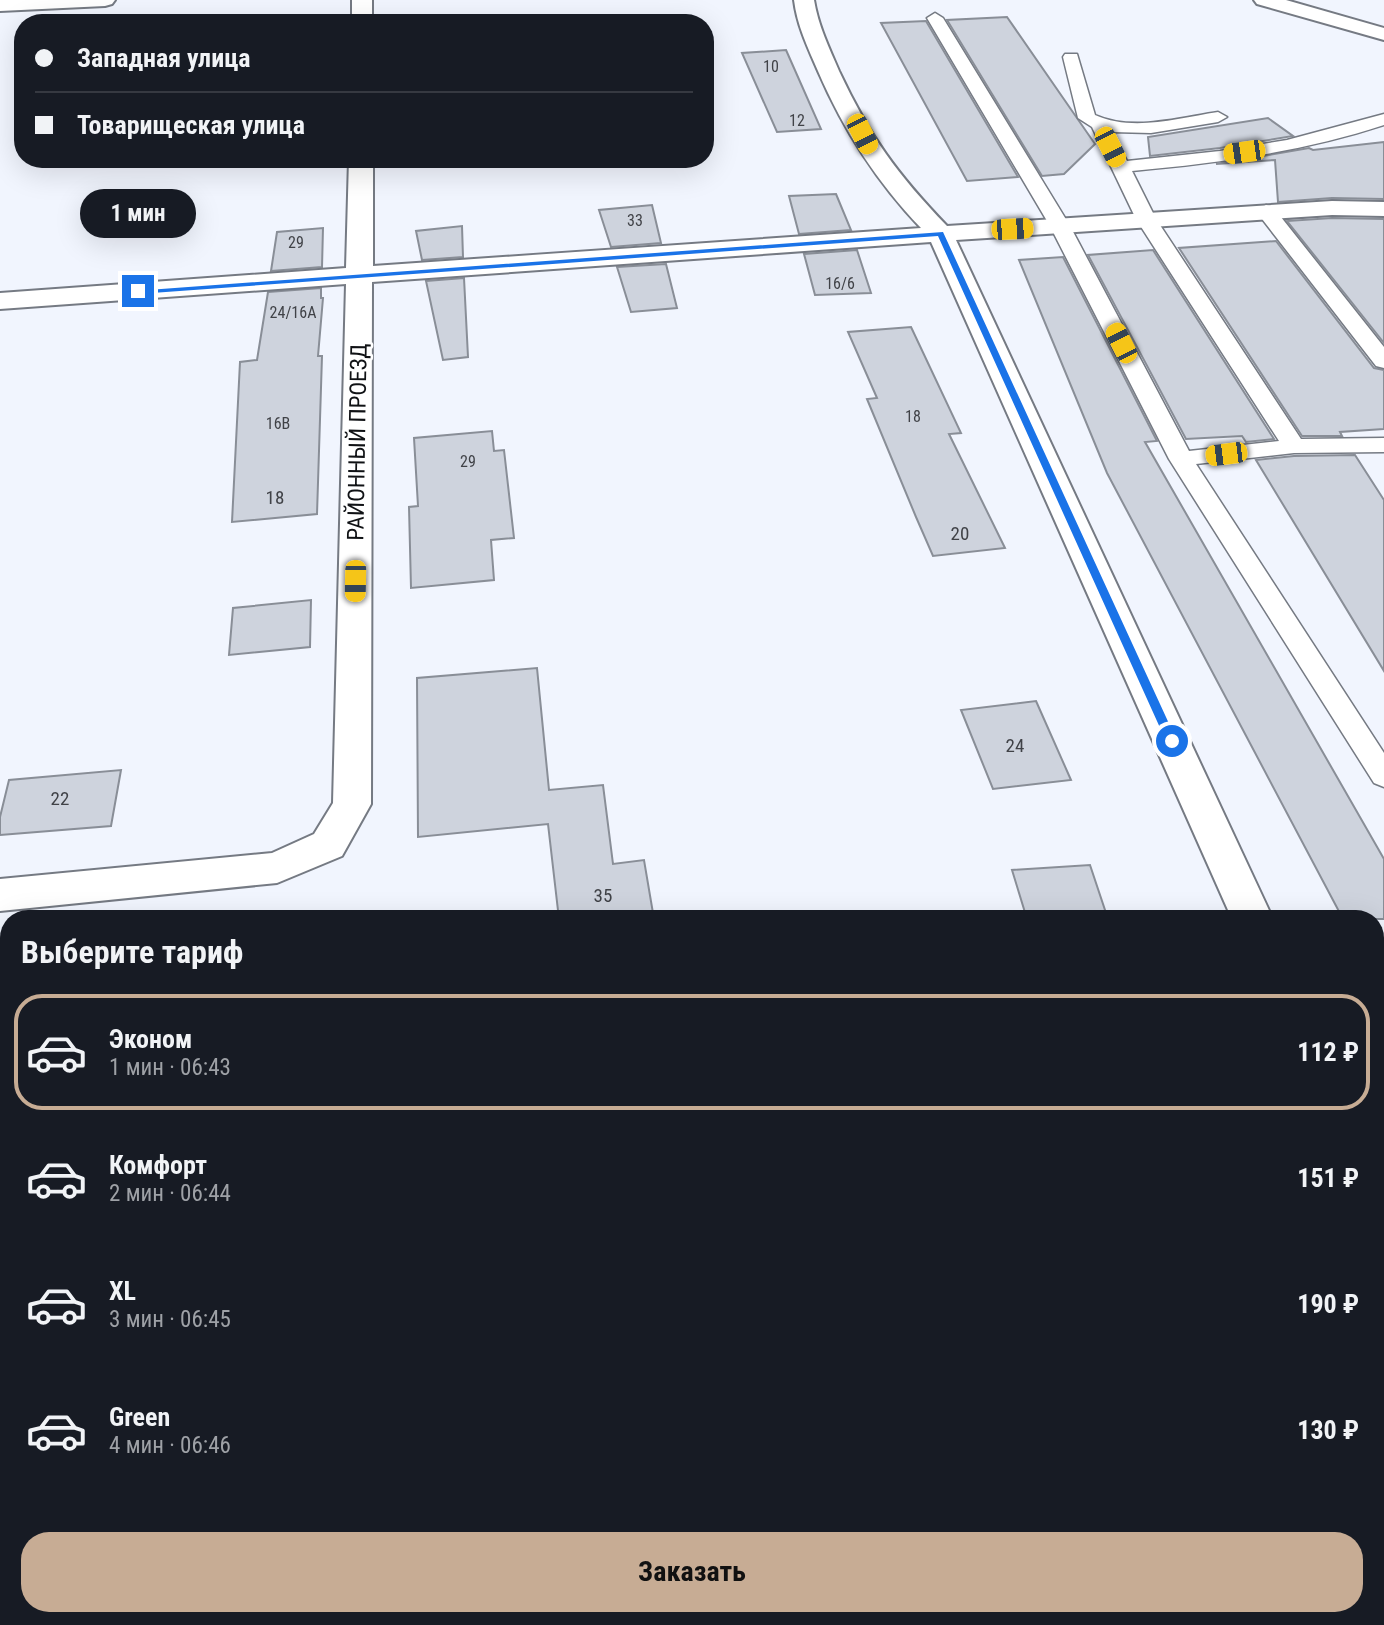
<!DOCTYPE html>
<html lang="ru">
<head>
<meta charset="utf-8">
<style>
	:root { --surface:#171b24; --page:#20242c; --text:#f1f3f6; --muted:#9ea1a6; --line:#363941; --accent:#c7ac94 }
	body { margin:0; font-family:"Roboto Condensed",sans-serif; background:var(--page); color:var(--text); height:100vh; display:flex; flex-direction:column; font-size:26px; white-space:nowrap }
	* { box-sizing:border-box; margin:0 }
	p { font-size:23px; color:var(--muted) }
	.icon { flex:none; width:38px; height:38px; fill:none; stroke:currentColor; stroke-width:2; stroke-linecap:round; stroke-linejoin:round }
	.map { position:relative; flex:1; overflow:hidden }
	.sheet { position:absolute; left:0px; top:910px; width:1384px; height:716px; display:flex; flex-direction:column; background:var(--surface); border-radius:28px 28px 0 0; box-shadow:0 7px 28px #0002 }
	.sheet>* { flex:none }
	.banner { position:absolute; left:14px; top:14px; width:700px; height:154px; border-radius:28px; box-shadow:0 7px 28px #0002; display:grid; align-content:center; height:154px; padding:0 21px; background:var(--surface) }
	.end { position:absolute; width:32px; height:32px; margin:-16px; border:9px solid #1a73e8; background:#fff; box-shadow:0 0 0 4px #fff }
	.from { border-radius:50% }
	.bubble { position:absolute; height:49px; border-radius:24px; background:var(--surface); box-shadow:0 7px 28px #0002; font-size:23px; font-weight:700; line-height:49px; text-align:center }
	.car { position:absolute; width:21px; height:42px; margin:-21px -10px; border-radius:9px; box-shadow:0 0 5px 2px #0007; background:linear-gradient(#f5c518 24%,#345 0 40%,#f5c518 0 76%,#345 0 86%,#f5c518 0) }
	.banner b { display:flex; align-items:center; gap:24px; height:66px; font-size:26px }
	.banner b+b { border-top:2px solid var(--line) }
	.banner i { width:18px; height:18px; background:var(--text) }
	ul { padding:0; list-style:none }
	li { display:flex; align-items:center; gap:21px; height:116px; margin:0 14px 10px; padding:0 7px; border:4px solid transparent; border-radius:28px }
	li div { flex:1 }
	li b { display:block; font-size:26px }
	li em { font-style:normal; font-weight:700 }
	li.selected { border-color:var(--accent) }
	li>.icon { width:63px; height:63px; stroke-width:1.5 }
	h2 { padding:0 21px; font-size:32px; line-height:84px }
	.button { display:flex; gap:14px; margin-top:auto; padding:14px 21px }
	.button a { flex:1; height:80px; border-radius:28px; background:var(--accent); color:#111; font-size:28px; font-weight:700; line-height:80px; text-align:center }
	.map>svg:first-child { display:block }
	.building { fill:#ced3dd; stroke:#898e97; stroke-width:2 }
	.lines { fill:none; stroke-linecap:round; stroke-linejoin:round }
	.service-casing { stroke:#757a83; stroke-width:3 }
	.minor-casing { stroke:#757a83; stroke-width:4 }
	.service { fill:#fff; fill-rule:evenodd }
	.minor { fill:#fff; fill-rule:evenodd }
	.route { fill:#1a73e8 }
	.labels { text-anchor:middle; stroke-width:5; stroke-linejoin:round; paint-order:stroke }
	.far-number-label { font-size:16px; fill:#404247 }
	.number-label { font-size:19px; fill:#404247 }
	.street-label { font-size:23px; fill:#101215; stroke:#fff }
</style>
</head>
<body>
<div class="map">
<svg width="1384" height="1625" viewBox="0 0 1384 1625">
	<rect width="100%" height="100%" fill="#f1f5fe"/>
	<path class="building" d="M1007,17L1095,144L1064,174L1042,176L947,20Z
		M926,21L1018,177L967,181L881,23Z
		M786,50L821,129L777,132L742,53Z
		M1268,118L1293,136L1220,148L1150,156L1148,137Z
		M1384,142V199L1332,198L1278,202L1275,160L1216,164L1309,148L1313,150Z
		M836,194L851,230L799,234L789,196Z
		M652,205L661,243L611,247L599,210Z
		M1332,218L1384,219V343L1287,221Z
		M462,226L463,257L422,260L416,231Z
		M323,228L322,267L271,271L277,232Z
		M1276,241L1374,368L1384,370V429L1340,432L1342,436H1302L1179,248Z
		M857,250L871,293L815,295L804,254Z
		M1153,250L1274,439L1246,442L1242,436L1186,439L1088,255Z
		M1063,257L1157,441L1145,442L1384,859V919H1343L1107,473L1019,260Z
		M666,264L677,308L631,312L617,267Z
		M464,278L468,357L443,360L426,281Z
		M321,288V298H323L318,356H322L317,514L232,522L240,362L257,360L268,292Z
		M911,327L961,433L949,434L1005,548L933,556L916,517L867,399L877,398L848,332Z
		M492,431L494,451L504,450L514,538L491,540L494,580L411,588L409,507L418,506L414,438Z
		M1355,455L1384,500V671L1256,460L1294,456Z
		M311,600L310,647L229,655L233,608Z
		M537,668L549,790L603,785L613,864L644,860L654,919H559L548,824L418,837L417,678Z
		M1036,701L1071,780L993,789L961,710Z
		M121,770L111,826L0,835V817L9,780Z
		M1090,865L1108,919H1027L1012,870Z"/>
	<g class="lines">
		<g class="service-casing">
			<path id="service" d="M935,13L943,18L1070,226L1189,451L1279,441L1136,219L1092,127L1078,118L1063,57L1065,54H1077L1095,115C1133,132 1178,118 1218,112L1227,117L1218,122L1151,133L1112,132L1127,161L1220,151L1287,140L1384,114V125C1302,152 1218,163 1132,171L1156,219L1301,439L1384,438V452L1294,453L1196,464L1384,753V787L1374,783L1169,459L1050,226L927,18Z
				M1266,205L1273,207L1384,347V368L1376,366L1259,215L1256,211Z"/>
		</g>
		<g class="minor-casing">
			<path id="minor" d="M0,0H115L112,4L105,6L0,11Z
				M352,0H372V23H352Z
				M794,0H814C818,25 829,48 839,71C870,137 897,174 947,226L1332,201L1384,202V216L1332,215L956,240L1273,919H1232L931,242L372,282L371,804L342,856L277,883L0,911V879L272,853L314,834L333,803L346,284L0,309V293L346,268L349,159H373V266L921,228C876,181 844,131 818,71C808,48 797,25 794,0Z
				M1254,0H1286L1384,28V40L1257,4Z
				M1376,1167L1384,1170V1229L1376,1226Z"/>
		</g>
		<use href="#service" class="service"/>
		<use href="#minor" class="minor"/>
	</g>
	<path class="route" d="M943,232L1177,741L1176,744H1168L1166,741L938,236L138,294L134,291Z"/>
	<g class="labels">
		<g class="far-number-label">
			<text x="771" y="72">10</text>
			<text x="797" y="126">12</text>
			<text x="635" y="226">33</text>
			<text x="296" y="248">29</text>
			<text x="840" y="289">16/6</text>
			<text x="293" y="318">24/16А</text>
			<text x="913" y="422">18</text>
			<text x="278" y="429">16В</text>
			<text x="468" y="467">29</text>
		</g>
		<g class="number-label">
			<text x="275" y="504">18</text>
			<text x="960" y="540">20</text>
			<text x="1015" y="752">24</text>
			<text x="60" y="805">22</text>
			<text x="603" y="902">35</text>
		</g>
		<g class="street-label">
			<text transform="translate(357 442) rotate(-89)" y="8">РАЙОННЫЙ ПРОЕЗД</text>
		</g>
	</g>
</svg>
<i class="end from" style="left:1172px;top:741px"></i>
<i class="end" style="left:138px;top:291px"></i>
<div class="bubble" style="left:80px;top:189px;width:116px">1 мин</div>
<i class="car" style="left:862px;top:134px;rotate:153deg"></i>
<i class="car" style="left:1110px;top:147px;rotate:153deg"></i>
<i class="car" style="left:1244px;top:152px;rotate:262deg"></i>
<i class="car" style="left:1012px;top:229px;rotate:87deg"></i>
<i class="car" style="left:1121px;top:343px;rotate:333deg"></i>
<i class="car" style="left:1226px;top:454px;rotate:263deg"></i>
<i class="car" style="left:355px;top:581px;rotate:181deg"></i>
<div class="banner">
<b><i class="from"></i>Западная улица</b>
<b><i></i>Товарищеская улица</b>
</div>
<section class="sheet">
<h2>Выберите тариф</h2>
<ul>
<li class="selected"><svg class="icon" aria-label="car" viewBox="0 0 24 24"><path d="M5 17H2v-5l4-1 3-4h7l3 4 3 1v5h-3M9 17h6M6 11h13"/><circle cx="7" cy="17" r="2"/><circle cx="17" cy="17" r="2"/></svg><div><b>Эконом</b><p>1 мин · 06:43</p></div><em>112 ₽</em></li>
<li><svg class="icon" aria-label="car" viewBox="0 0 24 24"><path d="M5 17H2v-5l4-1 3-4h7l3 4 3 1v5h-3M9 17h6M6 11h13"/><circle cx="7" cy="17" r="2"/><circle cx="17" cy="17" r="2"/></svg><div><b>Комфорт</b><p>2 мин · 06:44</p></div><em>151 ₽</em></li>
<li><svg class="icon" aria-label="car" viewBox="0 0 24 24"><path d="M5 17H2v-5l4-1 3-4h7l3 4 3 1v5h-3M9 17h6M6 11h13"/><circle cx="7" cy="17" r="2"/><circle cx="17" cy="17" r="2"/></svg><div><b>XL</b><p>3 мин · 06:45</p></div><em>190 ₽</em></li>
<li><svg class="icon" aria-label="car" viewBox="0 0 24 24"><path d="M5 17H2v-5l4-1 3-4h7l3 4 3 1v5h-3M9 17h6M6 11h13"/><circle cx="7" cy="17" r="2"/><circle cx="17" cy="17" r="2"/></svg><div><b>Green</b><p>4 мин · 06:46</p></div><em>130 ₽</em></li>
</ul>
<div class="button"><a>Заказать</a></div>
</section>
</div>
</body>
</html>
